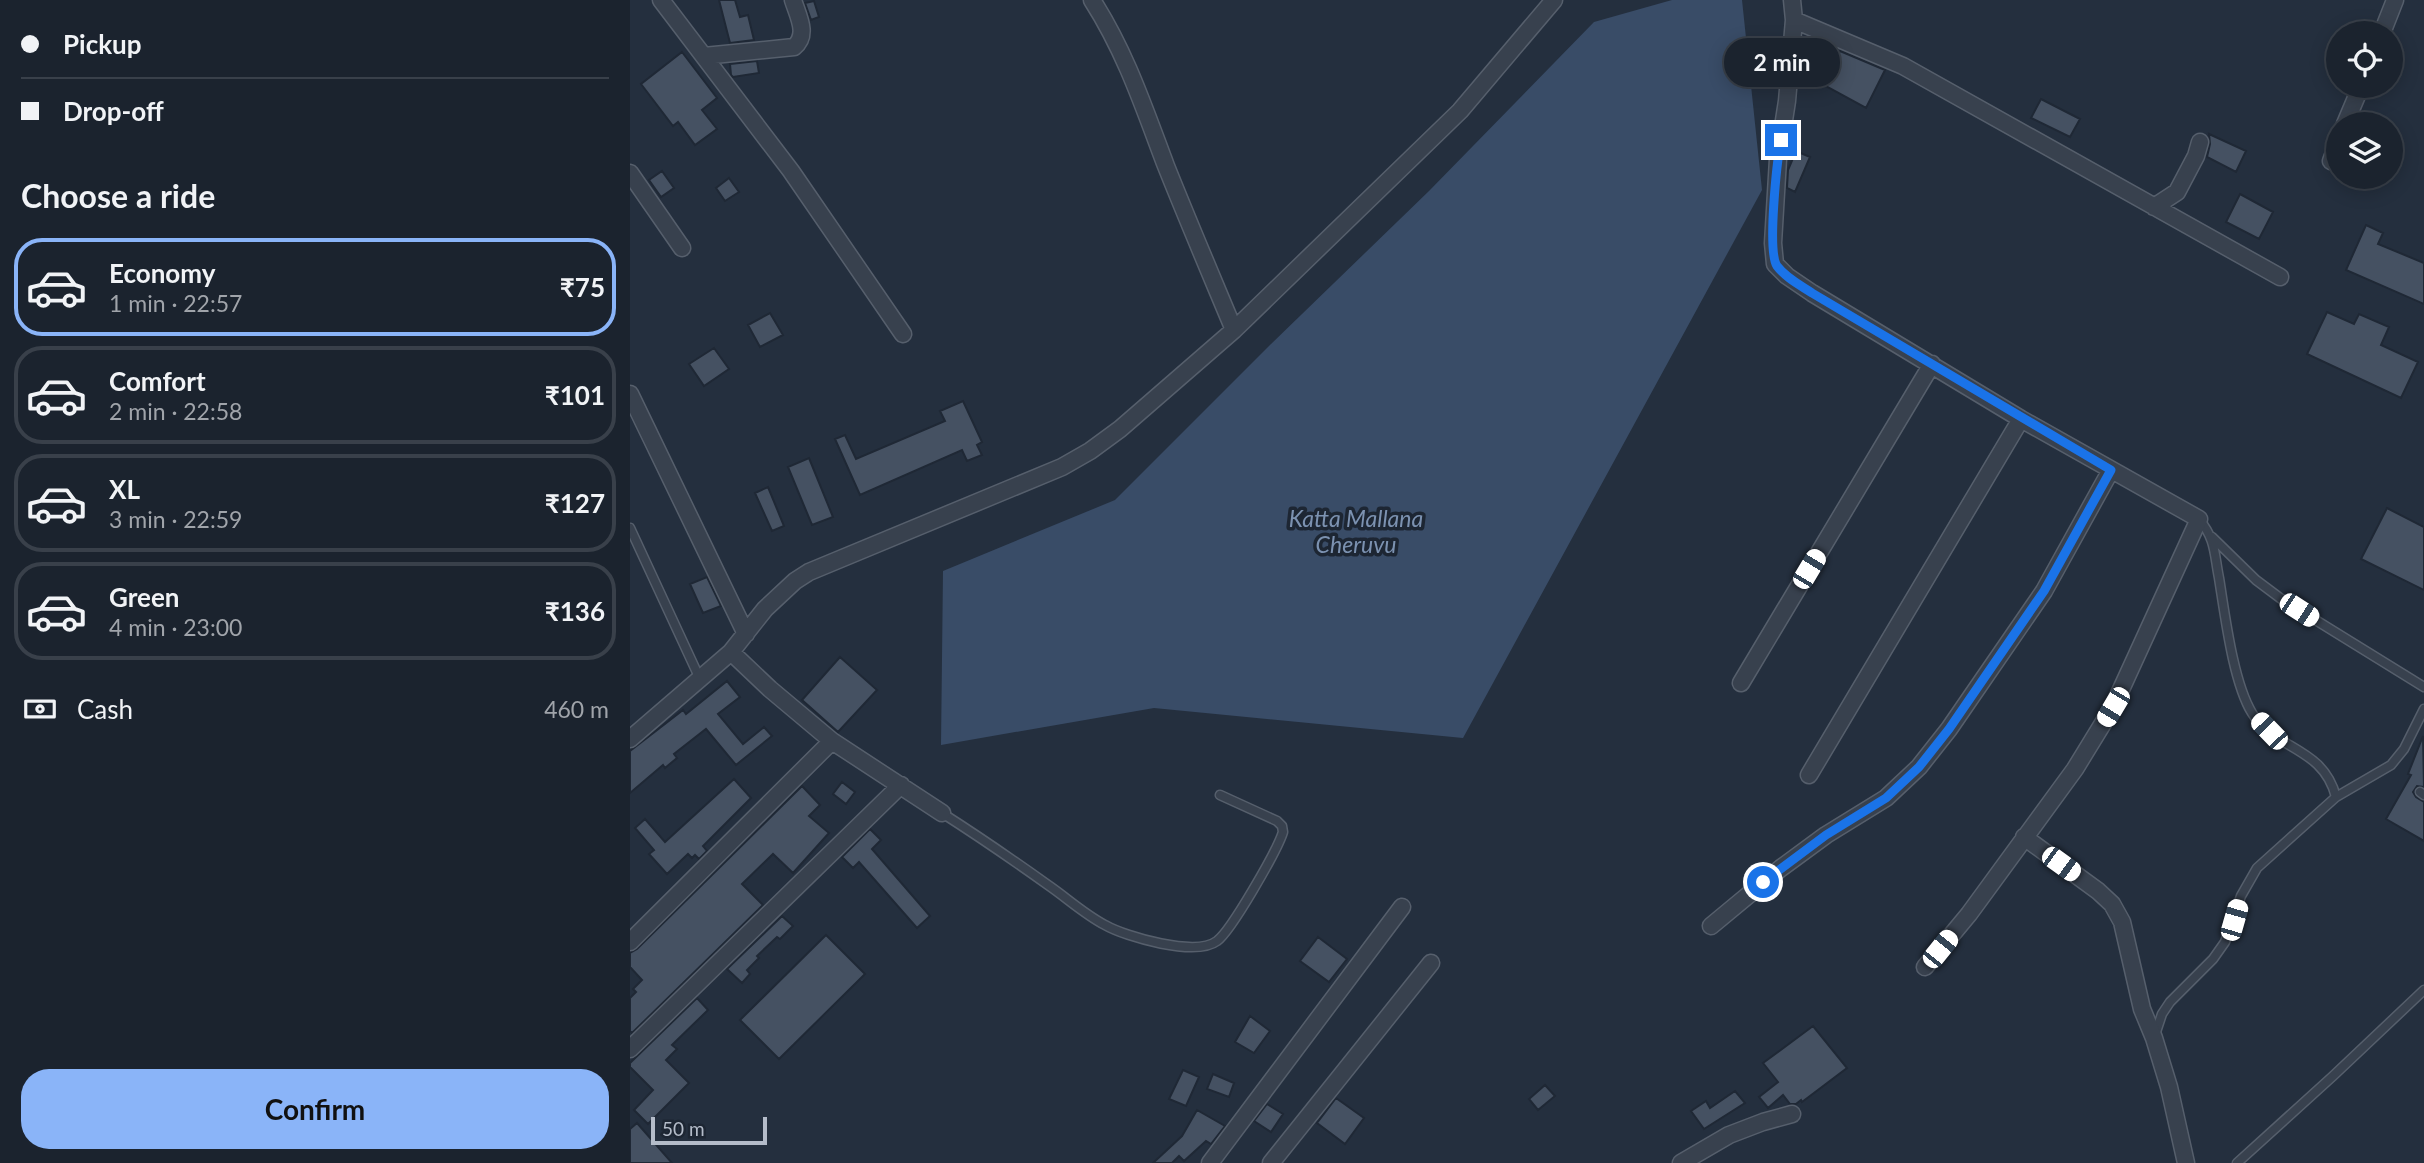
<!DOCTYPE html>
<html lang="en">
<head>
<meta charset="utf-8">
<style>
	:root { --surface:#1b232e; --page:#282f3a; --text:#f1f3f6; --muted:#a0a4aa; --line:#39404a; --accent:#8ab4f8 }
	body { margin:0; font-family:Lato,sans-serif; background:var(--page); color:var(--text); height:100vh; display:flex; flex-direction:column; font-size:26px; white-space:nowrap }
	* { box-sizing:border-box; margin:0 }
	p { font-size:23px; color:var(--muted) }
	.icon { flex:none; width:38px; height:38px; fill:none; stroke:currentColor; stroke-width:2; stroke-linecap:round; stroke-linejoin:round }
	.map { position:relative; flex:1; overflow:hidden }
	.sheet { display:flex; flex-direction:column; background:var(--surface); width:630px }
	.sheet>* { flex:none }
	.top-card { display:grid; align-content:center; height:154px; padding:0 21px; background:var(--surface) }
	.fabs { position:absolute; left:1696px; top:21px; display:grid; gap:14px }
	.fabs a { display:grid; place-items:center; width:77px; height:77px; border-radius:50%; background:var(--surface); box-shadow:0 4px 18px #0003,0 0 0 2px var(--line); font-size:35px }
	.scale { position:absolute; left:21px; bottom:18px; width:116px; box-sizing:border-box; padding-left:7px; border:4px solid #b4bcc9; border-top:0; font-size:19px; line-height:24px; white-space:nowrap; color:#b4bcc9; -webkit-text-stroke:5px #1d2633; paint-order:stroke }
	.end { position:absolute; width:32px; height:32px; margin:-16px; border:9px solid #1a73e8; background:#fff; box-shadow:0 0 0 4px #fff }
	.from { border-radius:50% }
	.bubble { position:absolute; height:49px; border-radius:24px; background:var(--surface); box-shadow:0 4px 18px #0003,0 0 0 2px var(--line); font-size:23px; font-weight:700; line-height:49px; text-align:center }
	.car { position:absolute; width:21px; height:42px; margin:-21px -10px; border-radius:9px; box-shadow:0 0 5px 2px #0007; background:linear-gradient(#fff 24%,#345 0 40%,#fff 0 76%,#345 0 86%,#fff 0) }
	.top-card b { display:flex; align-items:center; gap:24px; height:66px; font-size:26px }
	.top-card b+b { border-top:2px solid var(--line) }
	.top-card i { width:18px; height:18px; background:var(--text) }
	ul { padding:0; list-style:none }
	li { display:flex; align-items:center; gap:21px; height:98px; margin:0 14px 10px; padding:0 7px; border:4px solid var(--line); border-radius:28px }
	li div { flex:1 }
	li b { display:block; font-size:26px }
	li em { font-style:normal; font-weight:700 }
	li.on { border-color:var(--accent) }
	li>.icon { width:63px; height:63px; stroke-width:1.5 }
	h2 { padding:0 21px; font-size:32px; line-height:84px }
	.pay { display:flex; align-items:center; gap:18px; height:77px; padding:0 21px; font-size:26px }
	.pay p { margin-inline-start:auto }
	.button { display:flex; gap:14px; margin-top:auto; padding:14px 21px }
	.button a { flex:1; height:80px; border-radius:28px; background:var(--accent); color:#111; font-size:28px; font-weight:700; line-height:80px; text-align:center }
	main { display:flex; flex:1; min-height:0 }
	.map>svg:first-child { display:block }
	.water { fill:#394c67 }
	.building { fill:#455162; stroke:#1f2835; stroke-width:2 }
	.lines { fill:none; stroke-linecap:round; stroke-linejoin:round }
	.service-casing { stroke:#565f6c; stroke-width:11 }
	.minor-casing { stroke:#565f6c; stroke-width:19 }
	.service { stroke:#38414e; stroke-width:8 }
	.minor { stroke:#38414e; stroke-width:16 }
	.route { stroke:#1a73e8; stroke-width:9 }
	.labels { text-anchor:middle; stroke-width:7; stroke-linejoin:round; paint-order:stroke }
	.water-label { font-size:23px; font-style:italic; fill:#7c92b1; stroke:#1d2633 }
</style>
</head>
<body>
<main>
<section class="sheet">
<div class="top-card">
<b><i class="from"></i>Pickup</b>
<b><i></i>Drop-off</b>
</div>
<h2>Choose a ride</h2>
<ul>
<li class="on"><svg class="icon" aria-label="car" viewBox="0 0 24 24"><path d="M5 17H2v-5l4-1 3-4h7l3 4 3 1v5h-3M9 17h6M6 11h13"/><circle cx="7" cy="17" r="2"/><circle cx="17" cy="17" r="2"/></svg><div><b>Economy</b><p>1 min · 22:57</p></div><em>₹75</em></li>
<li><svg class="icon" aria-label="car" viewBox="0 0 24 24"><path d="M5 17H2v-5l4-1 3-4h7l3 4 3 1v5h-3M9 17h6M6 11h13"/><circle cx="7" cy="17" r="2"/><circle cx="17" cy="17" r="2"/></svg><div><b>Comfort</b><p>2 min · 22:58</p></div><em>₹101</em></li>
<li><svg class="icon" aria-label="car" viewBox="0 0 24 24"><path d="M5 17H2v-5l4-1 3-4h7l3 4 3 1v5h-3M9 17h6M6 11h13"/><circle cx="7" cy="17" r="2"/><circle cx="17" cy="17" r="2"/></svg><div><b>XL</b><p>3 min · 22:59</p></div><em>₹127</em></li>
<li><svg class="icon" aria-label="car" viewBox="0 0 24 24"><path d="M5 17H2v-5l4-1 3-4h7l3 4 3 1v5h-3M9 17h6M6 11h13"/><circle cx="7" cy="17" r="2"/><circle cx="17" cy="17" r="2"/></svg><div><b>Green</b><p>4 min · 23:00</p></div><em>₹136</em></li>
</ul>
<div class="pay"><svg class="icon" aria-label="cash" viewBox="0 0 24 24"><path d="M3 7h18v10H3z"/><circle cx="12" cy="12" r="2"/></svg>Cash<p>460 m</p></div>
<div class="button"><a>Confirm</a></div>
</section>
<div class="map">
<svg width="1794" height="1163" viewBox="0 0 1794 1163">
	<rect width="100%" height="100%" fill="#242f3e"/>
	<path class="water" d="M1042,0H1112L1132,190L833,738L524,708L311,745L313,571L485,500L640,345L799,191L964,22Z"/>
	<path class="building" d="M89,0H105L110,17L118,15L124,40L100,43Z
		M184,1L189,17L181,20L175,3Z
		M1210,51L1255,70L1236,108L1190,83Z
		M52,52L87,98L72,110L87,129L65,145L48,122L43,126L11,84Z
		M127,61L129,73L103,77L101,75L100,64Z
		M1411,99L1450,119L1440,137L1401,118Z
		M1579,134L1616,151L1606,172L1577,157L1580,144Z
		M1166,151L1180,157L1165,192L1157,188L1158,170Z
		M32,171L44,188L31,197L19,180Z
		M99,178L109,192L95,201L86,188Z
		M1610,194L1643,212L1629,239L1596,222Z
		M1736,225L1753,233L1748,244L1794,263V304L1716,270Z
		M1697,312L1724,324L1729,314L1759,327L1751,345L1788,362L1771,398L1677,354Z
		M140,313L153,335L130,347L118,325Z
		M84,348L99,369L74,386L59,364Z
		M333,401L352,442L347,445L352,455L337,461L332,450L230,495L205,439L215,435L226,459L315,421L310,411Z
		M179,458L203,517L182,525L158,467Z
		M138,487L154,526L142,531L125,493Z
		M1757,508L1794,527V590L1731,559Z
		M77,577L91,606L73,613L60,584Z
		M210,657L247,690L208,732L172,700Z
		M97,681L110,697L88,714L113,744L134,727L142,736L106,765L76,729L44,754L47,758L35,768L33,765L0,793V751L53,710L56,714Z
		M1793,736L1794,787L1787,786L1783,792L1786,797L1794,802V841L1756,819L1781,775L1778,774Z
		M104,779L121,798L73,846L77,851L69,859L65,855L62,858L58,854L37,874L19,854L24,850L5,828L15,819L35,842Z
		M212,782L225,792L216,804L203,794Z
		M172,786L190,805L179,816L199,833L163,873L143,854L112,884L133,905L2,1033L0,1031V998L6,992L3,989L12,980L0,967V953L7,949Z
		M240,829L251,840L242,849L300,916L287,928L229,862L223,868L212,857Z
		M152,916L163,926L150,939L147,937L127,956L129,958L117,970L120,974L112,983L97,969Z
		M196,935L235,974L149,1059L110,1020Z
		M688,937L717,959L699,982L670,961Z
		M67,998L78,1010L42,1045L47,1049L36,1060L59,1083L18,1124L4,1110L23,1090L0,1067V1063Z
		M620,1016L640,1031L624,1053L605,1042Z
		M1183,1026L1217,1068L1172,1102L1171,1100L1166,1104H1160L1153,1095L1138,1108L1129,1097L1148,1082L1133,1063Z
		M553,1070L569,1077L556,1106L539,1099Z
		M583,1074L604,1083L599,1097L577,1089Z
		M915,1085L925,1096L908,1110L899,1099Z
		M1105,1091L1115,1103L1074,1129L1061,1111L1076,1101L1080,1108Z
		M706,1098L734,1118L715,1144L687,1123Z
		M637,1104L653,1114L641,1132L624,1121Z
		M567,1110L595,1126L581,1144L576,1141L554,1161L549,1156L542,1163H523L552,1136Z
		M7,1123L42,1163H0V1129Z"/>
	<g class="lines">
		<g class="service-casing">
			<path id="service" d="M1569,519C1586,540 1584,553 1589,578C1595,615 1603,682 1622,713C1644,750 1693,746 1706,797
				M0,528L70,679
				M1582,537L1626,580L1650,598L1794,687
				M1790,792L1794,795
				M312,813C348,836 383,860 418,885C437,898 454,914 475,925C496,937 566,957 587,941C601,931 647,851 653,832L652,826L647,821L590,795
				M1525,1035L1532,1014L1540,1002L1583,959L1595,942L1611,896L1627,868L1706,797L1761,765L1774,749L1794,709
				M1607,1163L1703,1076L1794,990"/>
		</g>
		<g class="minor-casing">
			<path id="minor" d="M31,0L161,171L273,334
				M462,0C496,53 514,108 536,166C558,221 581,275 604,330
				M1162,0L1164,20L1157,101L1148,159L1143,243L1145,264L1157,276L1182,293L1391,419L1569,519L1483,707L1445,769L1339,914L1295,967
				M1164,20L1273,66L1650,277
				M1752,33L1765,0
				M74,56L164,47C179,35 168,16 163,0
				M1715,124L1731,86
				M1701,161L1708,142
				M0,173L52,248
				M1524,207L1547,192L1566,156L1570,142
				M0,394L116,634
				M101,652L140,689L202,741L312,813
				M1111,683L1302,364
				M0,739L101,652L135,609L165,581L179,572L432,467L460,451L490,429L604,330L830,111L924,0
				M1179,775L1391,419
				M1394,837L1468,891L1482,904L1492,922L1512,1009L1524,1038L1539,1087L1556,1163
				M1081,926L1151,868L1196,835L1256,798L1289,767L1319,729L1414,591L1481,470
				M0,942L202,741
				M0,1049L271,785
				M580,1163L772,907
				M641,1163L801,963
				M1051,1163L1099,1135L1133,1122L1162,1114"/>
		</g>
		<use href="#service" class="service"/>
		<use href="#minor" class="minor"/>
	</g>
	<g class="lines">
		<path class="route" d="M1133,882L1196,835L1256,798L1289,767L1319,729L1414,591L1481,470L1182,293C1170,285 1156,278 1147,266C1137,251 1147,161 1151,140"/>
	</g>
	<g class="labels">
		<g class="water-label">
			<text x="726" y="527">Katta Mallana<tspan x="726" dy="26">Cheruvu</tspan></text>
		</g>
	</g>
</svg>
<div class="fabs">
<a><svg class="icon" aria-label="locate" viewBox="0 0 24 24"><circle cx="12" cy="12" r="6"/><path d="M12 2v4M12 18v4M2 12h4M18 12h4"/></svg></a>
<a><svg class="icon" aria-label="layers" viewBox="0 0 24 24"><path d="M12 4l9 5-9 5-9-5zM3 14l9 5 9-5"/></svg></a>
</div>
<div class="scale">50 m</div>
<i class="end from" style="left:1133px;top:882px"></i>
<i class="end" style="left:1151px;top:140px"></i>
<div class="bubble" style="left:1094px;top:38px;width:116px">2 min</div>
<i class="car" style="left:1179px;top:569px;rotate:31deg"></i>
<i class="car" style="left:1669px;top:610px;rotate:123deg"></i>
<i class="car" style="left:1483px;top:707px;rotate:211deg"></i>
<i class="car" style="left:1639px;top:731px;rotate:316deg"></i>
<i class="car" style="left:1431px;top:864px;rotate:126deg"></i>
<i class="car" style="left:1604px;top:920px;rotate:16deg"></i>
<i class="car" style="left:1310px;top:949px;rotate:39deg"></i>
</div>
</main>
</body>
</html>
